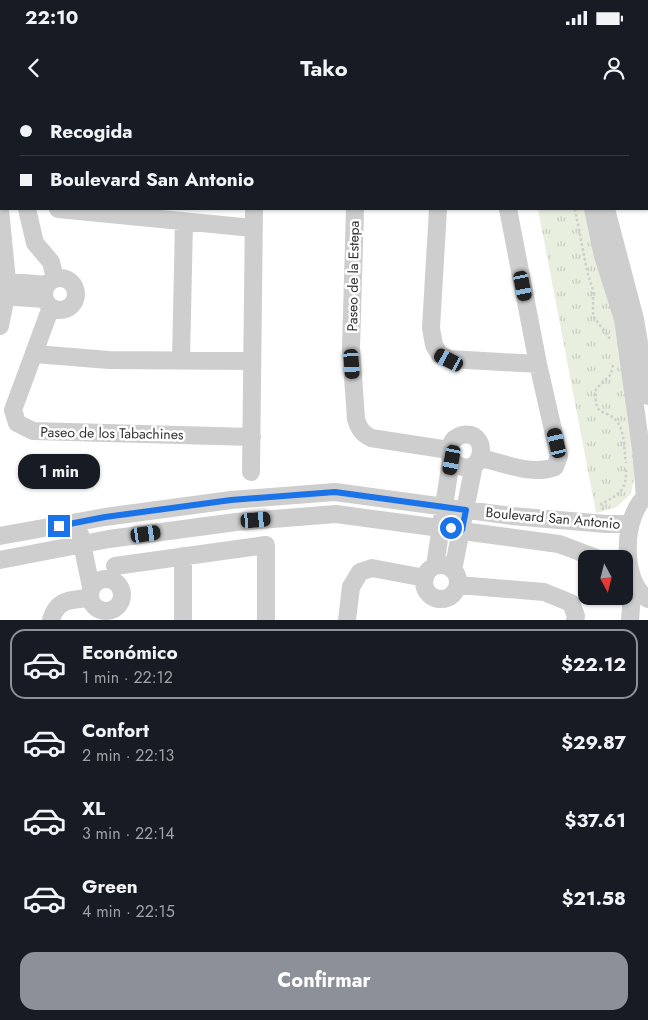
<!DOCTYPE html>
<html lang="es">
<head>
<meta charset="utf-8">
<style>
	:root { --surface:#171b24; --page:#20242c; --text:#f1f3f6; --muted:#9ea1a6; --line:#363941; --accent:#8c9099 }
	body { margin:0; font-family:Jost,sans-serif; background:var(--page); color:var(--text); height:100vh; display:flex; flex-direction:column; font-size:19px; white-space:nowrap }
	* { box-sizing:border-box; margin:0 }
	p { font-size:16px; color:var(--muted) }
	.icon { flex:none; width:28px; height:28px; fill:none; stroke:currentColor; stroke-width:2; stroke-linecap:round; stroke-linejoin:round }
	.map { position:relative; height:520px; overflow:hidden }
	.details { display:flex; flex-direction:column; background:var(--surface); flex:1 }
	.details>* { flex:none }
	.guide { position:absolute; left:0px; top:0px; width:649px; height:110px; box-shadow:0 1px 4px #0004; display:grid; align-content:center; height:110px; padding:0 20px; background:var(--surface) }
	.needle { width:32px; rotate:173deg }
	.fabs { position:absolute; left:578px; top:450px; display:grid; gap:10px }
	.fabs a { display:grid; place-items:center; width:55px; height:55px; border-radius:10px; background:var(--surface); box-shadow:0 1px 4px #0004; font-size:25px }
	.end { position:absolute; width:22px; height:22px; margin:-11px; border:6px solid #1a73e8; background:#fff; box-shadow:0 0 0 2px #fff }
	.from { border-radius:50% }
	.bubble { position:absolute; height:35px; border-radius:15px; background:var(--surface); box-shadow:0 1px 4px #0004; font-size:16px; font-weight:700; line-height:35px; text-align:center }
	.car { position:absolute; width:15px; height:30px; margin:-15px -8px; border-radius:6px; box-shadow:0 0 4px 1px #0007; background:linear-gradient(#222 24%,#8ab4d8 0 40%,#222 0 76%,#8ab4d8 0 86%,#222 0) }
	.guide b { display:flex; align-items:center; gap:18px; height:48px; font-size:19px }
	.guide b+b { border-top:1px solid var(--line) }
	.guide i { width:12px; height:12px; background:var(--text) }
	ul { padding:9px 0 0; list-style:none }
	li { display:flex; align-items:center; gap:15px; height:70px; margin:0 10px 8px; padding:0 10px; border:2px solid transparent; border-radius:15px }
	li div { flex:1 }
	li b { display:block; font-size:19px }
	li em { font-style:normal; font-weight:700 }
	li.current { border-color:var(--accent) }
	li>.icon { width:45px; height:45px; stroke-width:1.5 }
	.action { display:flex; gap:10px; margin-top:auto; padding:10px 20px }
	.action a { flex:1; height:58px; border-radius:15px; background:var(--accent); color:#fff; font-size:20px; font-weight:700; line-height:58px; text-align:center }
	.status { display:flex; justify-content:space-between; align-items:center; height:35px; padding:0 25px; background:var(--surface); direction:ltr }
	.status svg { height:14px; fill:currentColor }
	header { display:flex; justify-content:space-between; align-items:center; height:65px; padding:0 20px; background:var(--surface); font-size:22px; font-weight:700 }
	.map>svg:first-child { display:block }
	.park { fill:url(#park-tufts) }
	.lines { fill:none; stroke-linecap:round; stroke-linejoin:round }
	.path { stroke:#cecece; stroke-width:2.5; stroke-dasharray:2.5 2.5; stroke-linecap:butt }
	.minor { stroke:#cecece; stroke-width:18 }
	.route { stroke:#1a73e8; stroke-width:6 }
	.labels { text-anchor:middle; stroke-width:5; stroke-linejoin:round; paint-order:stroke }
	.street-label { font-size:14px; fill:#313131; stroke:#fff }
</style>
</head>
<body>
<div class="status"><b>22:10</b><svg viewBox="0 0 49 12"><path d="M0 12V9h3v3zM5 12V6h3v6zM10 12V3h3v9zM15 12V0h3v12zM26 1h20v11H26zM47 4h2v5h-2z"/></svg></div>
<header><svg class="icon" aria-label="back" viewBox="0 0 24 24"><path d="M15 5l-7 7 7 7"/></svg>Tako<svg class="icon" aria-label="person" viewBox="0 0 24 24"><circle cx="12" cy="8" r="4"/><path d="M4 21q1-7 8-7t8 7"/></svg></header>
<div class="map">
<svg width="648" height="520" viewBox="0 0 648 520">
	<defs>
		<pattern id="park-tufts" width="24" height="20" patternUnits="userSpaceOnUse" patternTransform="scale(1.25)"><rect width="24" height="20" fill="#e8efdf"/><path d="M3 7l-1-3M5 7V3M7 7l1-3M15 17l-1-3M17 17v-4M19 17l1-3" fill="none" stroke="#c7cdc0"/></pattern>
	</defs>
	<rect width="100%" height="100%" fill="#fff"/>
	<path class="park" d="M436,0H562V1H439Z
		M538,109H589L618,222L638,357L631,394L615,408L596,413Z"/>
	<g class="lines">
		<path class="path" d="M470,0L472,1
			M549,0V1
			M575,109L587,171L593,190V216L610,239
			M613,265L611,274L596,289C593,320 607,307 618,323C625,333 624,352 626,363
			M603,410L601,404C619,395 627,390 626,369"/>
		<path class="minor" d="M566,0L567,1
			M580,0V1
			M11,1L12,0
			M42,1V0
			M255,1V0
			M0,53L1,42
			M0,109L7,181L6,196L0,226
			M27,109L35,143L51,162L55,179
			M58,109L253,128
			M355,109L351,248L356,319C359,329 362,333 371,338L449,350
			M438,109L431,228L434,245L440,255L449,259L538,264
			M593,109L603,156L623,219L641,349L645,397
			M606,109L635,219L648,296
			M44 194a16 16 0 1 1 32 0a16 16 0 1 1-32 0Z
			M0,181L47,185
			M0,196L45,199
			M51,207L13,310L17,323L33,331L252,337
			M35,254L109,260L252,261
			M181,260L184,122
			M481,358C504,363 532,376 555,367L559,356L538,264L508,109
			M251,372L254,109
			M648,395C622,412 620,483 648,499
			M80,434L91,487
			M0,436L105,417L231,400L335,392L512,416L606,424H630
			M0,460L109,439L236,422L336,414L559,444L599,459
			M424 482a17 17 0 1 1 34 0a17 17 0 1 1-34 0Z
			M115,466L266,445V520
			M435,466L451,360C447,351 450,338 462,335C494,329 482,388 451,360
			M453,470L474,365
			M90 495a16 16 0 1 1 32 0a16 16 0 1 1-32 0Z
			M458,485L544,492L571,503L576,516L575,520
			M51,520C57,499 70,500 89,498
			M183,520V456
			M347,520L351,487L360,472L372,468L425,478
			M630,520L633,481"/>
	</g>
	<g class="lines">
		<path class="route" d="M59,426L105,417L231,400L335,392L466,410L462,430L451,428"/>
	</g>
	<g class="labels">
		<g class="street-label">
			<text transform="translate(353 176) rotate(-89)" y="5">Paseo de la Estepa</text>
			<text transform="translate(112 333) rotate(1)" y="5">Paseo de los Tabachines</text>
			<text transform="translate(553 418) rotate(5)" y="5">Boulevard San Antonio</text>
		</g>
	</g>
</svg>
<div class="fabs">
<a><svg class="needle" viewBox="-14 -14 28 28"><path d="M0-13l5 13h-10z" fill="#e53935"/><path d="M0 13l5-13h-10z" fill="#9ea1a6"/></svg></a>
</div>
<i class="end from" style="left:451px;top:428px"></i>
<i class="end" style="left:59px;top:426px"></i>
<div class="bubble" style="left:18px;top:354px;width:82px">1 min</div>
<i class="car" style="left:523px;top:186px;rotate:169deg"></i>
<i class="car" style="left:449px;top:260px;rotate:298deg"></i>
<i class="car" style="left:352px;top:264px;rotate:176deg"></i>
<i class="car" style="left:557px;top:343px;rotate:347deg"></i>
<i class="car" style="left:452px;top:360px;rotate:191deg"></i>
<i class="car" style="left:256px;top:420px;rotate:85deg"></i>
<i class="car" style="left:146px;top:434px;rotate:82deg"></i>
<div class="guide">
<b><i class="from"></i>Recogida</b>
<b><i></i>Boulevard San Antonio</b>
</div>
</div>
<section class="details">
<ul>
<li class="current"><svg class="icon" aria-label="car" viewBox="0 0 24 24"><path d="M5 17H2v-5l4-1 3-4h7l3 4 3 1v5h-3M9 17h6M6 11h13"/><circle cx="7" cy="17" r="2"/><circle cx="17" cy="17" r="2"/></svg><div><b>Económico</b><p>1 min · 22:12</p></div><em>$22.12</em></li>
<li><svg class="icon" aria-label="car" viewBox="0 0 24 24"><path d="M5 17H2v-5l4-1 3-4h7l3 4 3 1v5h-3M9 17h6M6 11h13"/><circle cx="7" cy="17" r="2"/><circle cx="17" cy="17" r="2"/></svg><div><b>Confort</b><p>2 min · 22:13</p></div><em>$29.87</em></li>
<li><svg class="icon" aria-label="car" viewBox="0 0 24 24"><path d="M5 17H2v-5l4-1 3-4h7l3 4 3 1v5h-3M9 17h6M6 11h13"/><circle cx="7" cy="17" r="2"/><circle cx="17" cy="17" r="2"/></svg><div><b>XL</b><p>3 min · 22:14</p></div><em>$37.61</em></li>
<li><svg class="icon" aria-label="car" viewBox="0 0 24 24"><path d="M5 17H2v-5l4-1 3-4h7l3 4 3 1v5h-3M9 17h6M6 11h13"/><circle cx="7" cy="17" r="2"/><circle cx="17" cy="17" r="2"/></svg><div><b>Green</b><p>4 min · 22:15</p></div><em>$21.58</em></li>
</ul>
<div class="action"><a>Confirmar</a></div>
</section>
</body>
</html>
